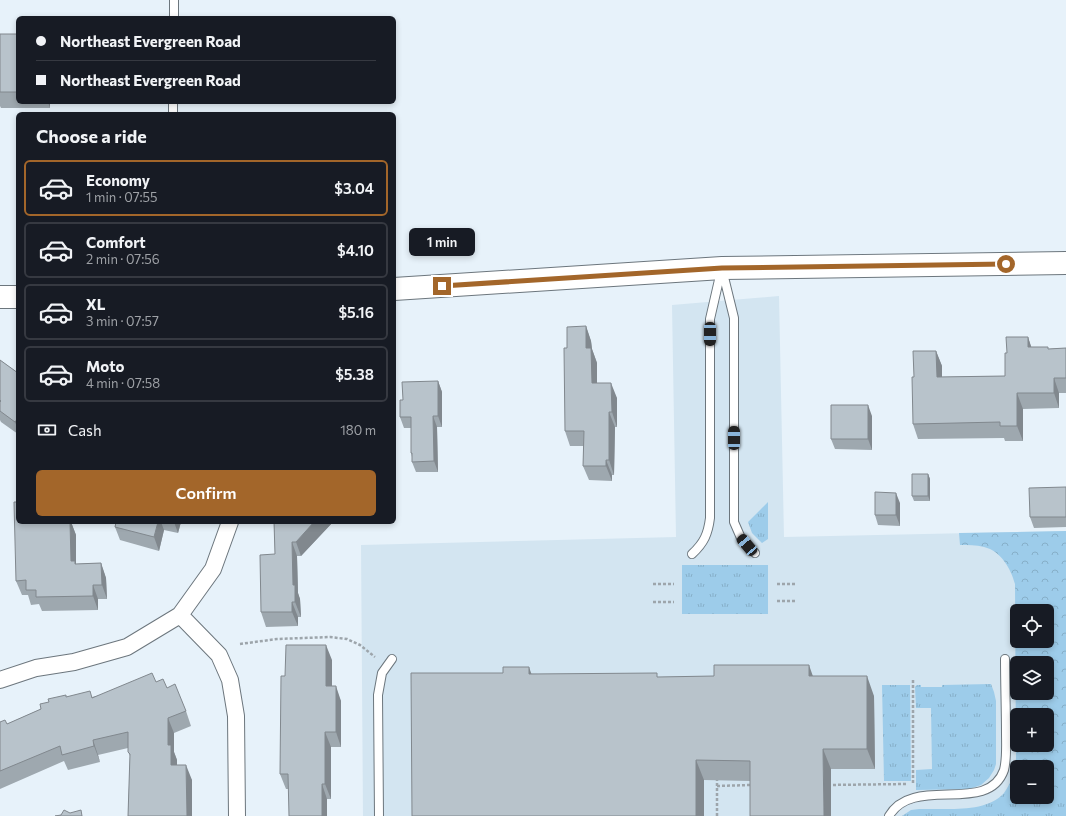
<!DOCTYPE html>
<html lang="en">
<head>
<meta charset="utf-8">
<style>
	:root { --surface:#171b24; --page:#242831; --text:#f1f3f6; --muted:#9ea1a6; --line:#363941; --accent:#a3662a }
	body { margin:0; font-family:Commissioner,sans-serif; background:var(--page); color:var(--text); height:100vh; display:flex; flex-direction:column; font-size:15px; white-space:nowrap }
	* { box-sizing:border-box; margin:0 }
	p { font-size:13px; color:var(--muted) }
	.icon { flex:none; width:22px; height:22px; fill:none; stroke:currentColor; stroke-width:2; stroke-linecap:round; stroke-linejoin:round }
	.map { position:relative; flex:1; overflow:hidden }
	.side { position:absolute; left:16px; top:112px; width:380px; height:412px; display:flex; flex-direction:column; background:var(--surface); border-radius:6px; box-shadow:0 2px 6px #0003 }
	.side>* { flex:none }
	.banner { position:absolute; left:16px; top:16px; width:380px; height:88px; border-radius:6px; box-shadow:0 2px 6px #0003; display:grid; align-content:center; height:88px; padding:0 20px; background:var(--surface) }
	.controls { position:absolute; left:1010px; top:604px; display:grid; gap:8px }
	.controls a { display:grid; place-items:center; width:44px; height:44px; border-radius:6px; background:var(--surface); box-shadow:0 2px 6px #0003; font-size:20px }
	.end { position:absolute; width:18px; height:18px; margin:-9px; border:5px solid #a3662a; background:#fff; box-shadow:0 0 0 2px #fff }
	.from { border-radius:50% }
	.bubble { position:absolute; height:28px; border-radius:6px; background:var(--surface); box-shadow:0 2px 6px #0003; font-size:13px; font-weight:600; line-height:28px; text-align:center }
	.car { position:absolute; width:12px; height:24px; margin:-12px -6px; border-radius:5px; box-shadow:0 0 3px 1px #0007; background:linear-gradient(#222 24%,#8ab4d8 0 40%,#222 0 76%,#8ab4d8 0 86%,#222 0) }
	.banner b { display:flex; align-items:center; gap:14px; height:38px; font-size:15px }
	.banner b+b { border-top:1px solid var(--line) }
	.banner i { width:10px; height:10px; background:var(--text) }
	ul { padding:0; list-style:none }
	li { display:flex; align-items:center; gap:12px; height:56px; margin:0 8px 6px; padding:0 12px; border:2px solid var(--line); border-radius:6px }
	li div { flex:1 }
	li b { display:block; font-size:15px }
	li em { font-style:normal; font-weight:600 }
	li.current { border-color:var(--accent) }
	li>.icon { width:36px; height:36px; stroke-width:1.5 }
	h2 { padding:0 20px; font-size:18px; line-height:48px }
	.pay { display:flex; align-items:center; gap:10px; height:44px; padding:0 20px; font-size:15px }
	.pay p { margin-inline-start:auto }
	.primary-button { display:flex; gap:8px; margin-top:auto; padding:8px 20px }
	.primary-button a { flex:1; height:46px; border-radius:6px; background:var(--accent); color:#fff; font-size:16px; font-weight:600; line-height:46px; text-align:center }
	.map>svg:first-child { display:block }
	.built { fill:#d3e5f1; fill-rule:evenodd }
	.grass { fill:url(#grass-tufts) }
	.forest { fill:url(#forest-crowns); fill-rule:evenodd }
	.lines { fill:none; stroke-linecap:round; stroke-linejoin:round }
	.lane-casing { stroke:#6c767d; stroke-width:10 }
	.street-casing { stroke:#6c767d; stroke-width:18 }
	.primary-casing { stroke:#6c767d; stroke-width:24 }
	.path { stroke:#9da5ab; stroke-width:2.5; stroke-dasharray:3 2; stroke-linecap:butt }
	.lane { stroke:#fff; stroke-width:8 }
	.street { stroke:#fff; stroke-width:16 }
	.primary { stroke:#fff; stroke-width:22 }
	.wall { fill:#9ea8af }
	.shaded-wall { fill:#81888e }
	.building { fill:#b8c3cb; stroke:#81888e }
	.route { stroke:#a3662a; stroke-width:5 }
</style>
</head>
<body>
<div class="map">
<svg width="1066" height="816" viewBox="0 0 1066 816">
	<defs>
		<pattern id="grass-tufts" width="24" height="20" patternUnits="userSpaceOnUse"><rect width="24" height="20" fill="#9dccea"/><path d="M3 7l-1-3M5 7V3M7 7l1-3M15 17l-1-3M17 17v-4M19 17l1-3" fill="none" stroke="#86afc8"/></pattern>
		<pattern id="forest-crowns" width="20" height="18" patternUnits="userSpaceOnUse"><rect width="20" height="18" fill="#9dccea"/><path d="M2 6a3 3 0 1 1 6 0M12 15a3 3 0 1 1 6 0" fill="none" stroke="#86afc8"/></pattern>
	</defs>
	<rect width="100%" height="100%" fill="#e7f2fa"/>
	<path class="built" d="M779,296L784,537L1066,531V816H363L361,545L676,537L672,305ZM1017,611H1047V641H1017ZM1017,663H1047V693H1017ZM1017,715H1047V745H1017ZM1017,767H1047V797H1017Z"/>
	<path class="grass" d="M768,502V539L762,543L752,533L748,522Z
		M682,565H768V614H682Z
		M991,684L994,692L996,701V764L994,770L989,778L981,785L969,789L916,790V770L932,769L931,708H916L915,687L917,685H921V687H942V685Z
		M882,685H910L911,781H884Z
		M1012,779L1017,782V797H1047V788H1066V816H902L911,810L919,809C943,808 986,814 1004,793C1007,789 1009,784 1012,779Z"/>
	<path class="forest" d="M1066,531V788H1047V767H1017V782L1012,779L1015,771L1016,758L1015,584C1011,569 1001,551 984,547C976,545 968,545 960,545L959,533ZM1017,611H1047V641H1017ZM1017,663H1047V693H1017ZM1017,715H1047V745H1017Z"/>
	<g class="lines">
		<g class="lane-casing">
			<path id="lane" d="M174,18V0
				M173,114V102
				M722,269L734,318V522L741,538L755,553
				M692,554C704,543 708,534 710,518V319L721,271
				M379,816L378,695L382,673L392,659
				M889,816C913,774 988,816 1004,770C1007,758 1006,745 1006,733C1006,709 1005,684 1005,659"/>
		</g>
		<g class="street-casing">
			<path id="street" d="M180,615L219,655L230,680L236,716L237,816
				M0,680L36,668L74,662L127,647L180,615L213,569L230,522"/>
		</g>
		<g class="primary-casing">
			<path id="primary" d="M394,289L722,268L1066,263
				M0,297H18"/>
		</g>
		<path class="path" d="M653,584H674
			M777,584H796
			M777,601H796
			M653,602H674
			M240,644L277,639L330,637L347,639L360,645L375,657
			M913,680V784
			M717,778V816
			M828,785L907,784
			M717,786L751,785"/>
		<use href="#lane" class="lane"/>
		<use href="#street" class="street"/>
		<use href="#primary" class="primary"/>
	</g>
	<path class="wall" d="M0,34H18V102H50V108H1L0,106Z
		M586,326L591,341L592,349L597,363V383L617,398V427H615L614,475H612V481L589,480L583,466L584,446H570L565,431L567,348Z
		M1028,337L1031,347H1048V349L1066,348V393H1059V408L1023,409V441H1005L1004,438L918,439L913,424L914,377L936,351L942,366V377L1005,376L1007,353Z
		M0,360L18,373V434L1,422L0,420Z
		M438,381L442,392V427H437L438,472H416L412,462V457L411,453V428H404L400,417L403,400Z
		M872,416V450L835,449L831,439Z
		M928,474L930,479V501H914L912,496Z
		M1066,487V527L1034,528L1030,517Z
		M900,503V526L878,525L875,515Z
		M18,522H71L76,535V564L101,563L106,578L107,599H98V610L42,611L39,604L31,605L28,595H22L16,581Z
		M116,522H181L178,533L164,530L159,551L120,540L115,527Z
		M274,522H333L301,556H297L298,593L300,599L301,617H298V626L266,627L261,612L275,554Z
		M332,660V686L341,701V747H331V799H327L288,789H286L280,774L285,676Z
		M503,673L659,677L813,676L874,696L875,769H831L750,781L704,780V816Z
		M156,682L167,688L186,711L191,726L174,733V752L177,760V765L192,780V816H128L130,756L128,752V748L98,755L100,762L68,770L64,761L0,789V722L7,724L41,709L67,697H92Z"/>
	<path class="shaded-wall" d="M48,102H50V108Z
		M586,326L591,341L592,349L597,363V398L592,383L586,348Z
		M1028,337L1033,352L1028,347Z
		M936,351L942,366V392L937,377Z
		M1054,378L1059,393V408L1054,393Z
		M438,381L442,392V427L438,416Z
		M611,383L617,398V427L612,412Z
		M1017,393L1023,409V441L1017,426Z
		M868,405L872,416V450L868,439Z
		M609,412L615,427L614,475L609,460Z
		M433,416L437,427L438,472L434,461Z
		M18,418V429L15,422Z
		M606,460L612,475V481L606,466Z
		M928,474L930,479V501L928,496Z
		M896,493L900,503V526L896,515Z
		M70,522H71L76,535V564L71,561Z
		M158,522H161L164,530L159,551L154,537Z
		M174,522H181L178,533Z
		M314,522H333L301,556L296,542Z
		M292,542L297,556L298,593L300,599L301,617L295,602L293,585Z
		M101,563L106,578L107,599L102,585Z
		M93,585L98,599V610L93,596Z
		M292,602L298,617V626L292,612Z
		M326,645L332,660V701L326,686Z
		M809,665L816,685L809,676Z
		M529,667L536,687L529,674Z
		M867,676L874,696L875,769L867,749Z
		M336,686L341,701V747L336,732Z
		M168,718L174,733V752L177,760V780L171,765L168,745Z
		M325,732L331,747V799L325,784Z
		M93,740L98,755L100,762L94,746Z
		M823,749L831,769V816H824Z
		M696,760L704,780V816H696Z
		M186,765L192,780V816H187Z
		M322,784L327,799V816H322Z"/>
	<path class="building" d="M0,34H18V92H0Z
		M586,326V348H591L592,383H611L612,412H609V460H606V466H583L584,431H565L564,348H567V327Z
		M1006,337H1028V347H1048V349L1066,348V378H1054V393H1017V426H1000V422L913,424L912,377H914L913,351H936L937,377L1005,376V353H1007Z
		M0,360L18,373V418L15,422L0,411V402L1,401L0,400Z
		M438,381V416H433L434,461L412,462V453H411V417H400V400H403L402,382Z
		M831,405H868V439H831Z
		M912,474H928V496H912Z
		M1066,487V517H1030L1029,488Z
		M875,492L896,493V515H875Z
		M14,502H18V522H70L71,561H75V564L101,563L102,585H93V596L36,597V590H26V580L16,581Z
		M116,522H158L154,537L115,527Z
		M274,522H314L296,542H292L293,585H295V602H292V612H261L260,555L275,554Z
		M286,645H326V686H336V732H325V784H322V816H289L288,774H280L281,676H285Z
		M714,665H809V676H867V749H823L824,816H750V761L696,760V816H412L411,673H503V667H529V674L657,673V677L714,676Z
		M152,673L156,682L163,679L167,688L175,684L186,711L168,718V745H171V765H186L187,816H128L130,754L128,752V732L93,740L94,746L62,755L60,746L0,771V722L5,720L7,724L41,709L40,704L49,702L48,699L66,695V697L90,691L92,698Z
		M64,810L70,813L81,810L82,816H55L61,815Z"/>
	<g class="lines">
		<path class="route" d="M442,286L722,268L1006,264"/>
	</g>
</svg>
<div class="controls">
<a><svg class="icon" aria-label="locate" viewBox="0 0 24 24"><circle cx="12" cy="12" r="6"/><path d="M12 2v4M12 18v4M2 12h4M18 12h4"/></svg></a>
<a><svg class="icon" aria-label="layers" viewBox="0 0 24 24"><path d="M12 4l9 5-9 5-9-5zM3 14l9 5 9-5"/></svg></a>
<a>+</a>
<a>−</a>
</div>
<i class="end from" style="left:1006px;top:264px"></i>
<i class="end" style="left:442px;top:286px"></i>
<div class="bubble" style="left:409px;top:228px;width:66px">1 min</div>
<i class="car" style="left:710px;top:334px;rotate:180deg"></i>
<i class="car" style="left:734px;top:438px;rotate:0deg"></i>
<i class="car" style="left:747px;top:545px;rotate:320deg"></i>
<div class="banner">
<b><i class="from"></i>Northeast Evergreen Road</b>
<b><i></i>Northeast Evergreen Road</b>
</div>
<section class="side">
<h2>Choose a ride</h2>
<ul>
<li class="current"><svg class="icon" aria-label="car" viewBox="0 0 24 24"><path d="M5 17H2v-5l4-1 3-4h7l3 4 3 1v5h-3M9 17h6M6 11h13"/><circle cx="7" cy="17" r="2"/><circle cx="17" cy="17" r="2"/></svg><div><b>Economy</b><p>1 min · 07:55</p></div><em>$3.04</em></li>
<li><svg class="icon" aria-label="car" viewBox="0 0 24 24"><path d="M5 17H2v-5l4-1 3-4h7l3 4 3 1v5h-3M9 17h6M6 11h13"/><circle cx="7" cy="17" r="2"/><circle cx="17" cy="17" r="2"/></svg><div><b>Comfort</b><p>2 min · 07:56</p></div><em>$4.10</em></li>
<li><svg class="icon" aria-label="car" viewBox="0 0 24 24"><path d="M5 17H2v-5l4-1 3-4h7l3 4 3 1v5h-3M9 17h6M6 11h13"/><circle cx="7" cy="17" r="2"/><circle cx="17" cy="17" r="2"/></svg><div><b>XL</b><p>3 min · 07:57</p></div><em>$5.16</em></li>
<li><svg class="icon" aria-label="car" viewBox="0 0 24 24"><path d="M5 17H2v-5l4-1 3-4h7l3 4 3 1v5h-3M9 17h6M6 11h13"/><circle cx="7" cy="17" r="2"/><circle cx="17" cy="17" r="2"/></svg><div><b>Moto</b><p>4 min · 07:58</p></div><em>$5.38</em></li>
</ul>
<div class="pay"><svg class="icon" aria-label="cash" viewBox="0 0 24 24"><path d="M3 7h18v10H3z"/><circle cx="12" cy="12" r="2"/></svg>Cash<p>180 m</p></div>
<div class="primary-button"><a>Confirm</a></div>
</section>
</div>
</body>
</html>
